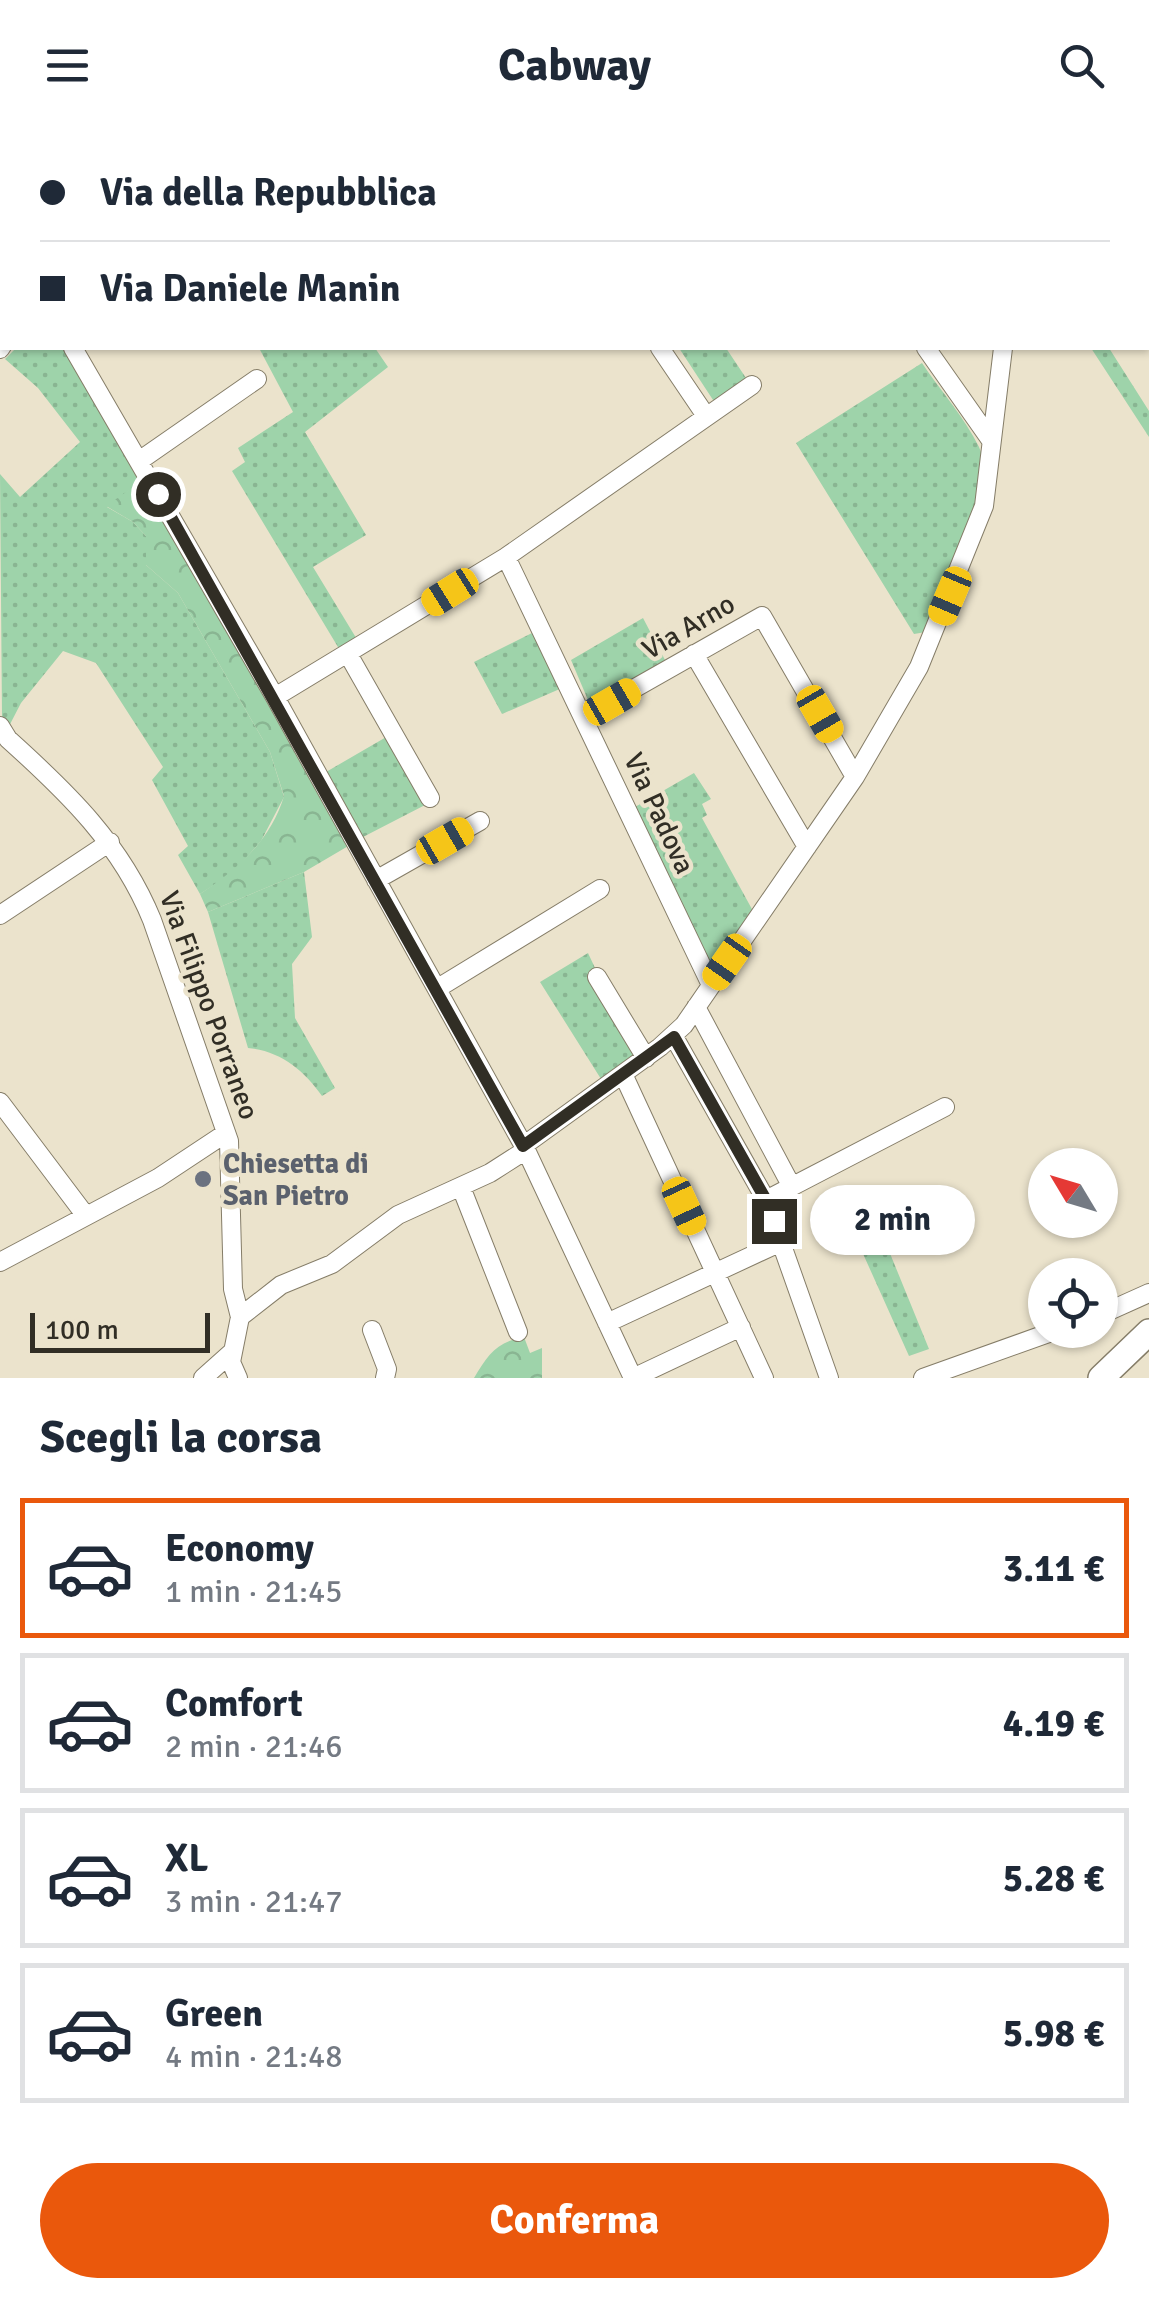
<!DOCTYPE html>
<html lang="it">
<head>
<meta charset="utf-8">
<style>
	:root { --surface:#fff; --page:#f6f6f7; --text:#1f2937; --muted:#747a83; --line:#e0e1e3; --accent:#ea580c }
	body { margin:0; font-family:Signika,sans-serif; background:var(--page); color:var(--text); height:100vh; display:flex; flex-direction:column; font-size:38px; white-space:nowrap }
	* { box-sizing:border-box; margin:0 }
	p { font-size:32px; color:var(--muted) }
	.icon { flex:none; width:55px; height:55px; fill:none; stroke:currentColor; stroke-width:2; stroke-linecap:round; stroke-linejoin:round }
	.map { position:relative; height:1248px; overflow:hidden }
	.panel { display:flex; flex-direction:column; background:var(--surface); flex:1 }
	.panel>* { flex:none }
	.banner { position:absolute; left:0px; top:0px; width:1150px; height:220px; box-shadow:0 2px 8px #0004; display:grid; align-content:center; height:220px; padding:0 40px; background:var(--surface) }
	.needle { width:65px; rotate:308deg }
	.controls { position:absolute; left:1028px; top:1018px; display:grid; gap:20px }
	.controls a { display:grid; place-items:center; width:90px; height:90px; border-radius:50%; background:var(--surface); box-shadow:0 2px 8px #0004; font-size:50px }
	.scale { position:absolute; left:30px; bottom:25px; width:180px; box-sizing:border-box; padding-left:10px; border:5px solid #312e25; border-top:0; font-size:28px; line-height:35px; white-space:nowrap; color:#312e25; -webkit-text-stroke:8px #ebe3cc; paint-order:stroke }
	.end { position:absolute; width:45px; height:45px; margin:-22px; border:12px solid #312e25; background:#fff; box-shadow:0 0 0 5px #fff }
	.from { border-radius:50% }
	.bubble { position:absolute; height:70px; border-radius:35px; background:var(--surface); box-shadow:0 2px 8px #0004; font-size:32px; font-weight:700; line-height:70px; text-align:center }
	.car { position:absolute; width:30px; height:60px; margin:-30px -15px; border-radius:12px; box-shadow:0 0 8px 2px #0007; background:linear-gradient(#f5c518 24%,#345 0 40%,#f5c518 0 76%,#345 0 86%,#f5c518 0) }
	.banner b { display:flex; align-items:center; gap:35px; height:95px; font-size:38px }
	.banner b+b { border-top:2px solid var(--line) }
	.banner i { width:25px; height:25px; background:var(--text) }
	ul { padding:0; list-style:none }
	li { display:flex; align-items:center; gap:30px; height:140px; margin:0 20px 15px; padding:0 20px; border:5px solid var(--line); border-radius:0px }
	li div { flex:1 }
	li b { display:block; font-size:38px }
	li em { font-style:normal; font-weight:700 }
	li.selected { border-color:var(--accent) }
	li>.icon { width:90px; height:90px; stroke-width:1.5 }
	h2 { padding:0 40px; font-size:45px; line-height:120px }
	.button { display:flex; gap:20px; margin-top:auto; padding:20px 40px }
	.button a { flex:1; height:115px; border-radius:60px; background:var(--accent); color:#fff; font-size:40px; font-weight:700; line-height:115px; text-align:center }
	header { display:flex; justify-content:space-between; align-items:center; height:130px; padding:0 40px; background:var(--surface); font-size:45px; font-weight:700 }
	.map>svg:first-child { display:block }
	.green { fill:url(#green-dots) }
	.forest { fill:url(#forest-crowns) }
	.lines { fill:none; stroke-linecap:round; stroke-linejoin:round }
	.minor-casing { stroke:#857d68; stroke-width:20 }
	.highway-casing { stroke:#857d68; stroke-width:28 }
	.minor { stroke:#fff; stroke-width:18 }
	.highway { stroke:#fff; stroke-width:25 }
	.route { stroke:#312e25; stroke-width:12 }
	.worship-dot { fill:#6b7280; stroke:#ebe3cc; stroke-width:4 }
	.labels { text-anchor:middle; stroke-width:9; stroke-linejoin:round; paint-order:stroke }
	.street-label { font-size:28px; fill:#312e25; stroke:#ebe3cc }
	.worship-label { font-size:28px; font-weight:bold; fill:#5b616d; stroke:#ebe3cc; text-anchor:start }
</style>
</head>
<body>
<header><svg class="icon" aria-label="menu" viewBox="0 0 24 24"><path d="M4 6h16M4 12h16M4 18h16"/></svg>Cabway<svg class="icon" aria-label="search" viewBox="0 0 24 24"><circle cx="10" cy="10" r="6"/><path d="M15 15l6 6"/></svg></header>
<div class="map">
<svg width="1149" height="1248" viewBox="0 0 1149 1248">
	<defs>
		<pattern id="green-dots" width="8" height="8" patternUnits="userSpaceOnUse" patternTransform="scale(2.5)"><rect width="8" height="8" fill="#9ed3aa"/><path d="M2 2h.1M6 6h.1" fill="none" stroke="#89b592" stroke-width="1.8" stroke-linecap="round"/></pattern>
		<pattern id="forest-crowns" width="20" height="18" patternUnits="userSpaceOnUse" patternTransform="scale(2.5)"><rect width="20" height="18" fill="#9ed3aa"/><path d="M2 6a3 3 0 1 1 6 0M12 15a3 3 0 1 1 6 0" fill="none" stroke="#89b592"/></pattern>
	</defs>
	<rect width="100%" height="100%" fill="#ebe3cc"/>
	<path class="green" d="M16,218H63L142,351L107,377L133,392L146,406V435L178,463L270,622L284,667L261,711L234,742L200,764L178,725L188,716L152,650L163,637L96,533L63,521L21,573L7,600L2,587L0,344L20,367L80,312L38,258L5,229Z
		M259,218H375L388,237L305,302L366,405L313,437L358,511L341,522L232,341L245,332L238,318L293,282Z
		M679,218H726L748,251L715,273Z
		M1091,218H1109L1149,281V307Z
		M922,233C940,260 965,288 979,317C997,355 941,463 926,502L914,504L796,313Z
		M643,488L665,530L595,573L588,570L571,530Z
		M534,502L562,558L502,584L474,532Z
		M388,606L427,674L363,707L326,642Z
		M694,643L711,669L702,674L707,685L702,688L753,781L711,834L635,677Z
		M304,742L312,807L292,834L295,888L335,958L322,966C304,940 280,921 248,918L208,782Z
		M588,823L634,921V926L601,949L540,852Z
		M867,1067L929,1219L909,1226L842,1077Z"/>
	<path class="forest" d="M142,351L350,715L304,742L208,782L200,764C237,740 271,710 284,666L270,622L178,463L146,435V406L133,392L106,376Z
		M524,1207L530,1223L542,1218V1248H474C488,1225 496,1212 524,1207Z"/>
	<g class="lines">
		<g class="minor-casing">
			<path id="minor" d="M407,0L408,2
				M518,0L520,2
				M776,0L777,2
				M921,0L923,2
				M1020,0V2
				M283,2L286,0
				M822,2L825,0
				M0,100L2,104
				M73,218L275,567L526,1020L633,1248
				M660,218L706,286
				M926,218L990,309
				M0,219L2,216
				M139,331L257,249
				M506,427L711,855
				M348,524L430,668
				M694,524L807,717
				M275,567L506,427L752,255
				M584,587L762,486L855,647
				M0,596L8,609C68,663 121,714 152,790L229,1011L233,1159L240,1187L231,1232L238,1248
				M376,750L480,691
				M0,785L110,712
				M597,847L646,928
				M438,858L600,759
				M696,877L792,1057
				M674,907L766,1070L829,1248
				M623,944L764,1248
				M0,972L86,1086
				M523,1016L660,917L684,895L855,647L919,537L984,376L1003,218
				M461,1057L518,1202
				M766,1070L945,977
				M0,1132L158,1048L226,1003
				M1100,1185L1149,1163
				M240,1187L281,1155L332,1134L398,1085L490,1043L526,1020
				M607,1193L781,1112
				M372,1200L387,1239L385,1248
				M203,1248L231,1223
				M633,1248L741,1197
				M923,1248L1057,1200"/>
		</g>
		<g class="highway-casing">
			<path id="highway" d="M1101,1248L1149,1202"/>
		</g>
		<use href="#minor" class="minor"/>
		<use href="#highway" class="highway"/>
	</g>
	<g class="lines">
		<path class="route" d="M158,364L523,1016L674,907L766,1070L774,1091"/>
	</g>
	<circle class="worship-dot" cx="203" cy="1049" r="10"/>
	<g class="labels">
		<g class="street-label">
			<text transform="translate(688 496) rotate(-30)" y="10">Via Arno</text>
			<text transform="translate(660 683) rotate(65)" y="10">Via Padova</text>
			<text transform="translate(210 875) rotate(70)" y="10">Via Filippo Porraneo</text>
		</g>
		<g class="worship-label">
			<text x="223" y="1043">Chiesetta di<tspan x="223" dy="32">San Pietro</tspan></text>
		</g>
	</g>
</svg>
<div class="controls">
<a><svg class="needle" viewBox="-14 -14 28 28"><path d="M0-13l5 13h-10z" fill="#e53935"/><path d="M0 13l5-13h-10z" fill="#747a83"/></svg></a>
<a><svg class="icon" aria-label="locate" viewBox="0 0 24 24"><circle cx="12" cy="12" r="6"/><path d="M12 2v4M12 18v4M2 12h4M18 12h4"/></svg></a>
</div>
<div class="scale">100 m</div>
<i class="end from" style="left:158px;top:364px"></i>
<i class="end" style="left:774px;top:1091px"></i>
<div class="bubble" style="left:810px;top:1055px;width:165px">2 min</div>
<i class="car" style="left:450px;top:462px;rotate:238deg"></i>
<i class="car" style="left:950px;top:466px;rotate:203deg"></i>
<i class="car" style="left:612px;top:572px;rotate:60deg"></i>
<i class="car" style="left:820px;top:584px;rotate:150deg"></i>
<i class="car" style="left:445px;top:711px;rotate:60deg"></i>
<i class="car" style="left:727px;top:832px;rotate:215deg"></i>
<i class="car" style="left:684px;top:1076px;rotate:155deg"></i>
<div class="banner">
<b><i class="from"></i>Via della Repubblica</b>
<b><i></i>Via Daniele Manin</b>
</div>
</div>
<section class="panel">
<h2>Scegli la corsa</h2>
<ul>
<li class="selected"><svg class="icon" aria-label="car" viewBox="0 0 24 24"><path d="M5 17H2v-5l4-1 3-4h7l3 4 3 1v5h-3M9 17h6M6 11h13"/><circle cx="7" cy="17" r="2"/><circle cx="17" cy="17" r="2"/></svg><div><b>Economy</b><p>1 min · 21:45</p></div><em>3.11 €</em></li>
<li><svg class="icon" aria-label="car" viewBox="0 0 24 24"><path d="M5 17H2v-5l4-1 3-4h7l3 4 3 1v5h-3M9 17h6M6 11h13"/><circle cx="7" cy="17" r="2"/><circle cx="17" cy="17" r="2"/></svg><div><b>Comfort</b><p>2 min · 21:46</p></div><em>4.19 €</em></li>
<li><svg class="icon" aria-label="car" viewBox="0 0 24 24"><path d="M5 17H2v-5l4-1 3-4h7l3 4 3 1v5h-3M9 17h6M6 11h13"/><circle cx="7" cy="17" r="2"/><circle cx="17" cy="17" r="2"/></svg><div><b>XL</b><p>3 min · 21:47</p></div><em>5.28 €</em></li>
<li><svg class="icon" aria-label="car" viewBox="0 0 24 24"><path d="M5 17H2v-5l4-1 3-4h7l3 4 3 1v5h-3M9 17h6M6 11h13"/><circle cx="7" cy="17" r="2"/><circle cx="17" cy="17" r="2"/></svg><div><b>Green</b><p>4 min · 21:48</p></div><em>5.98 €</em></li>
</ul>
<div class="button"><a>Conferma</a></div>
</section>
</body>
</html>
